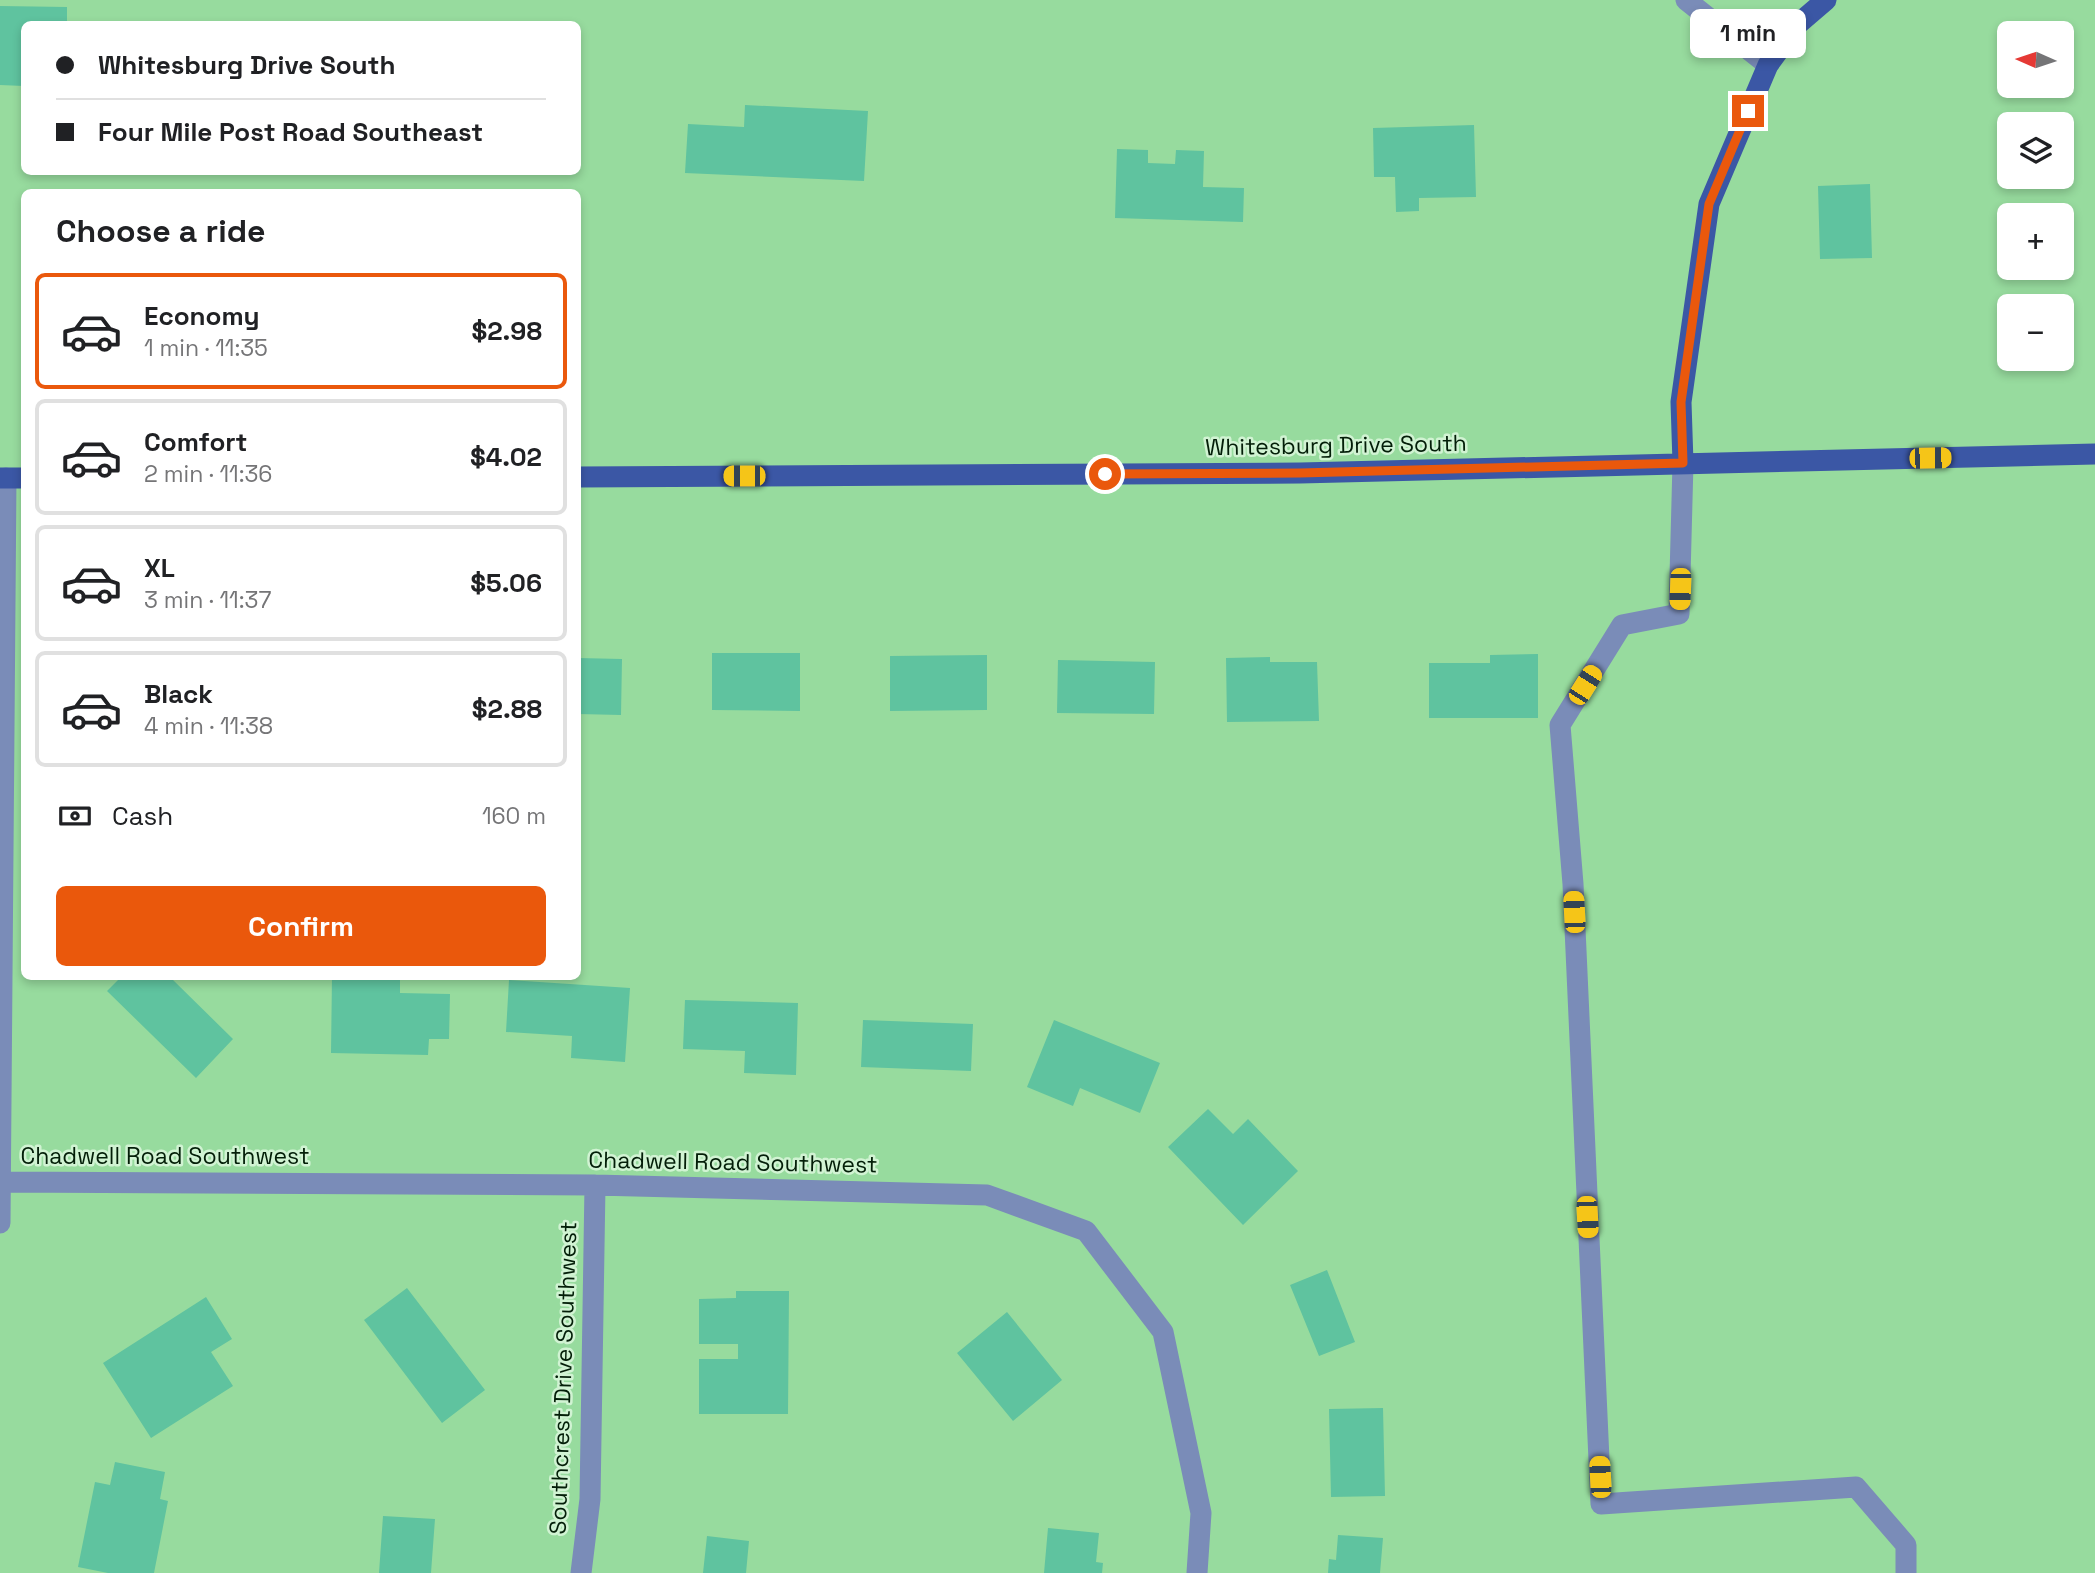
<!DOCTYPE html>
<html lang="en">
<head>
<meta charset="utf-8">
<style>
	:root { --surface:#fff; --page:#f6f6f6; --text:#202124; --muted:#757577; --line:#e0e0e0; --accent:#ea580c }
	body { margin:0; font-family:"Space Grotesk",sans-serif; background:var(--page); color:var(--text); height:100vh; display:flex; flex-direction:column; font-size:26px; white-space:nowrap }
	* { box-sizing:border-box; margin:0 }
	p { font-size:23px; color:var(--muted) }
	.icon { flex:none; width:38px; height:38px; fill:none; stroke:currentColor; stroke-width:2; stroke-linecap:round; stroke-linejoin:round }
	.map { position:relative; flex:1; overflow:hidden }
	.sheet { position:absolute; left:21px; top:189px; width:560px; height:791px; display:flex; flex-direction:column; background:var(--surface); border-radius:10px; box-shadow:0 4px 10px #0003 }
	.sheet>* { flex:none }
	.guide { position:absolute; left:21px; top:21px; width:560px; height:154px; border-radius:10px; box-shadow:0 4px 10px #0003; display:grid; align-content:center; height:154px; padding:0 35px; background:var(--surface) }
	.needle { width:46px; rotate:273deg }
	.buttons { position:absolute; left:1997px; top:21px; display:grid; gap:14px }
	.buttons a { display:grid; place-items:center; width:77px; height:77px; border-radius:10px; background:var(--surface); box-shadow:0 4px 10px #0003; font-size:35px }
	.end { position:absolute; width:32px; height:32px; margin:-16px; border:9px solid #ea580c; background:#fff; box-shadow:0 0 0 4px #fff }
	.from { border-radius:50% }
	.bubble { position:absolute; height:49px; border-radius:10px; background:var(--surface); box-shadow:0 4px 10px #0003; font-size:23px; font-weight:700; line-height:49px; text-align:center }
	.car { position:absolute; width:21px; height:42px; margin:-21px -10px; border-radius:9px; box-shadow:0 0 5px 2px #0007; background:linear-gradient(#f5c518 24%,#345 0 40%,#f5c518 0 76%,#345 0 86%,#f5c518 0) }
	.guide b { display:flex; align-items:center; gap:24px; height:66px; font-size:26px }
	.guide b+b { border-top:2px solid var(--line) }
	.guide i { width:18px; height:18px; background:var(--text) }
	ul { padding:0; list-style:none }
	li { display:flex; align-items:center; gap:21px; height:116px; margin:0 14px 10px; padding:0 21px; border:4px solid var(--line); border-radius:10px }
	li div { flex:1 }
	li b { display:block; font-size:26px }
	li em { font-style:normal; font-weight:700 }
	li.active { border-color:var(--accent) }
	li>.icon { width:63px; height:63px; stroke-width:1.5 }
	h2 { padding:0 35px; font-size:32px; line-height:84px }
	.pay { display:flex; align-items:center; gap:18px; height:77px; padding:0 35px; font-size:26px }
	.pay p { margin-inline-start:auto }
	.primary-button { display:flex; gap:14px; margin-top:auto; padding:14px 35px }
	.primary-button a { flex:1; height:80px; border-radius:10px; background:var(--accent); color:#fff; font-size:28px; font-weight:700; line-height:80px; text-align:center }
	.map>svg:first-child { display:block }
	.building { fill:#5fc39f }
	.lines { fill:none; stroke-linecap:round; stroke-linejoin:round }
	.minor { stroke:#7a8cb8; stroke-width:21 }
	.major { stroke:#3b57a5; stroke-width:21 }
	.route { stroke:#ea580c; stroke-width:9 }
	.labels { text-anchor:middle; stroke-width:5; stroke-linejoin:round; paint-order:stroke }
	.street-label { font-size:23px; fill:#031e08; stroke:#d1f3d3 }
</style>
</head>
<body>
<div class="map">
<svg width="2095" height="1573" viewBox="0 0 2095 1573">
	<rect width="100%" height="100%" fill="#97db9e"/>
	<path class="building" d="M0,6L67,7V24H24V86L0,85Z
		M745,105L868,111L864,181L685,173L688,124L744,127Z
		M1474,125L1476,197L1419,198V211L1396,212L1395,177H1374L1373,128Z
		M1117,149L1148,150V163L1175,164L1176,150L1204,151L1203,187L1244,188L1243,222L1115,218Z
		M1870,184L1872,258L1820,259L1818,186Z
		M712,653H800V711L712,710Z
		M1538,654V718H1429V663H1490V655Z
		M987,655V710L890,711V656Z
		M1270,657V662H1317L1319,721L1227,722L1226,658Z
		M578,658L622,659L621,715L578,714Z
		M1058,660L1155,662L1154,714L1057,713Z
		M122,976H177L173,980L233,1039L196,1078L107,991Z
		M332,976H400V993L450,994L449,1039H429L428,1055L331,1053Z
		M509,980L630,988L625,1062L571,1058L572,1036L506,1032Z
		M685,1000L798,1003L796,1075L744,1073L745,1051L683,1049Z
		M863,1020L973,1024L971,1071L861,1067Z
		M1054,1020L1160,1063L1140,1113L1080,1088L1073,1106L1027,1087Z
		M1208,1109L1233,1134L1248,1119L1298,1171L1243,1225L1168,1147Z
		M1327,1270L1355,1342L1319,1356L1290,1285Z
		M407,1288L485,1390L442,1423L364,1320Z
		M736,1291H789L788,1414H699V1359H738V1344H699V1299L736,1298Z
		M206,1297L232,1339L211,1352L233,1386L151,1438L103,1363Z
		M1007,1312L1062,1380L1013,1421L957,1353Z
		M1383,1408L1385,1496L1331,1497L1329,1409Z
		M115,1462L165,1472L160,1499L168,1501L154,1573H108L78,1567L95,1482L110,1485Z
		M383,1516L435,1519L431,1573H379Z
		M1048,1528L1099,1533L1096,1562L1103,1563L1102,1573H1044Z
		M1338,1535L1383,1538L1380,1573H1328L1329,1559L1336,1560Z
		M707,1536L749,1541L746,1573H703Z"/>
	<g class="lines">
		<path class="minor" d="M1686,0L1768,65
			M1683,463L1679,614L1622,625L1560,725L1573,884L1601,1504L1856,1487L1906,1545V1573
			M0,1182L595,1185L987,1195L1086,1231L1163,1332L1201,1513L1197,1573
			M0,1223L6,478
			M581,1573L590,1499L595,1185"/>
		<path class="major" d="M1683,463L1681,402L1709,204L1768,65L1798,24L1826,0
			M578,477L1300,473L2095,454
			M0,478H24"/>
	</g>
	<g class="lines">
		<path class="route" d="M1105,474L1300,473L1683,463L1681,402L1709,204L1748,111"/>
	</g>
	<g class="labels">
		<g class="street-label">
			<text transform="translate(1336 445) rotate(-1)" y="8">Whitesburg Drive South</text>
			<text x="165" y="1164">Chadwell Road Southwest</text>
			<text transform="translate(733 1162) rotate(1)" y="8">Chadwell Road Southwest</text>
			<text transform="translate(563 1378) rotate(-88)" y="8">Southcrest Drive Southwest</text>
		</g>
	</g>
</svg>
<div class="buttons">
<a><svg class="needle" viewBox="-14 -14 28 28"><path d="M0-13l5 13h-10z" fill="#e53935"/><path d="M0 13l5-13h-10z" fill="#757577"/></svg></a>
<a><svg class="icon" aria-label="layers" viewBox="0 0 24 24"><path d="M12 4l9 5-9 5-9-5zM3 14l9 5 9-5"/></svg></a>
<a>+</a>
<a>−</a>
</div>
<i class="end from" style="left:1105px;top:474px"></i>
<i class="end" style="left:1748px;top:111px"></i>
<div class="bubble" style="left:1690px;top:9px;width:116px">1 min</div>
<i class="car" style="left:1930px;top:458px;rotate:89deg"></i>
<i class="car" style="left:744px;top:476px;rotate:270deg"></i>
<i class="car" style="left:1680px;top:589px;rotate:182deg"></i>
<i class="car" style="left:1585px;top:685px;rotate:32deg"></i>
<i class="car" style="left:1574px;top:912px;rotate:357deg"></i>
<i class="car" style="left:1587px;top:1217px;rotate:177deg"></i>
<i class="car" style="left:1600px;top:1477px;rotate:357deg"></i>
<div class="guide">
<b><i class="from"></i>Whitesburg Drive South</b>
<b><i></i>Four Mile Post Road Southeast</b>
</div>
<section class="sheet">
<h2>Choose a ride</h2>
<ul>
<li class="active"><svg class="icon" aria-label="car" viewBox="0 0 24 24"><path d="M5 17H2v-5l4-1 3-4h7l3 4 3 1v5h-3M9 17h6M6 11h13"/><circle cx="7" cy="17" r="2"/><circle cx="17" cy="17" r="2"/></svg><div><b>Economy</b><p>1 min · 11:35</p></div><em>$2.98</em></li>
<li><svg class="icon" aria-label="car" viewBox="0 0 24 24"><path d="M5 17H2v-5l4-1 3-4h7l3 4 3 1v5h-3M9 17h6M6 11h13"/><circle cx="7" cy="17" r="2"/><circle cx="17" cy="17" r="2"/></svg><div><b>Comfort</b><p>2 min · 11:36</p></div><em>$4.02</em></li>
<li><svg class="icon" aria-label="car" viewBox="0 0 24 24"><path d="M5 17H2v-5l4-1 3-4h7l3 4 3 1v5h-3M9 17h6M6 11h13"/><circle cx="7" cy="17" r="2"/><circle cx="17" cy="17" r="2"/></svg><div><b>XL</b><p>3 min · 11:37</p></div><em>$5.06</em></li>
<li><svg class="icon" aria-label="car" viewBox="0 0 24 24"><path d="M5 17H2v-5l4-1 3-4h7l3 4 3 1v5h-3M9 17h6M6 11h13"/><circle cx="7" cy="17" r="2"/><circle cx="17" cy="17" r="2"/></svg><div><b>Black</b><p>4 min · 11:38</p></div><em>$2.88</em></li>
</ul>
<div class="pay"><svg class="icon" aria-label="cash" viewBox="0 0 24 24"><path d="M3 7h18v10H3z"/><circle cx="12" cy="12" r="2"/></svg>Cash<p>160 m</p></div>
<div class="primary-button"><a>Confirm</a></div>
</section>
</div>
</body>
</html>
